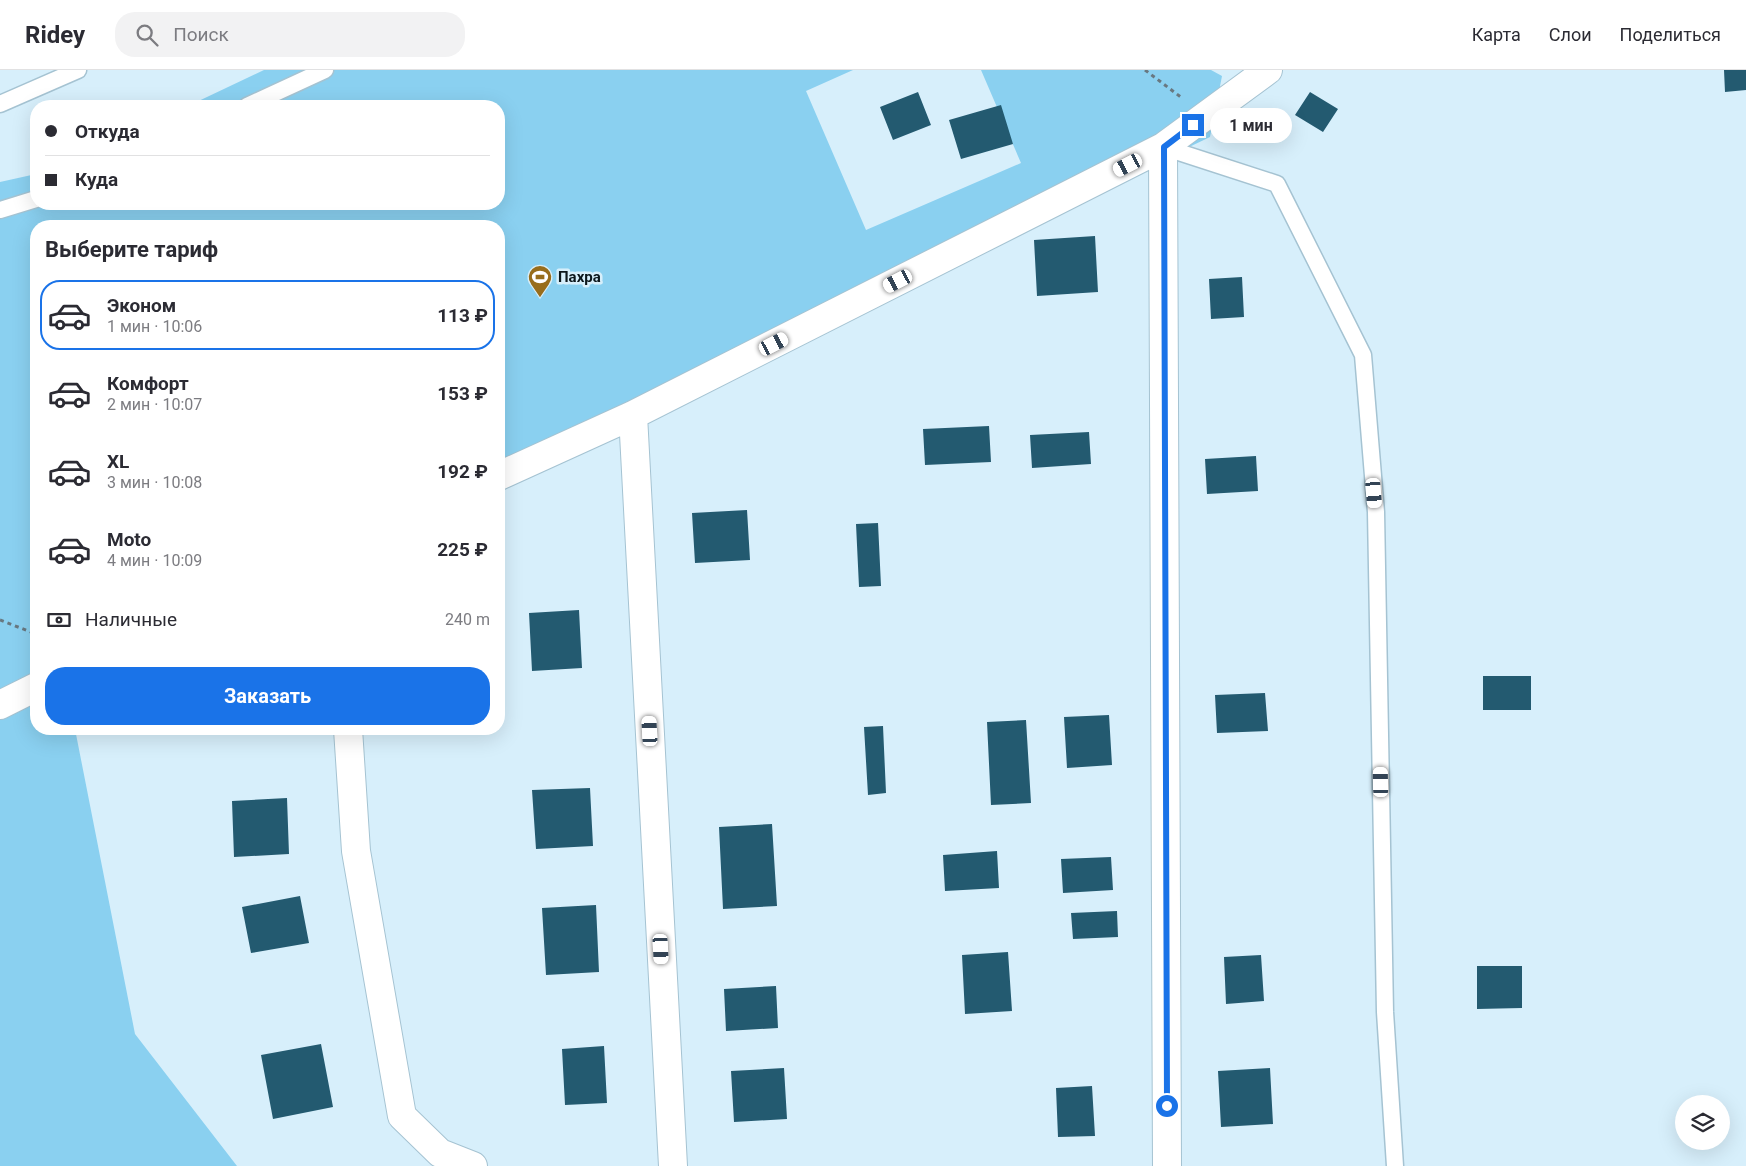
<!DOCTYPE html>
<html lang="ru">
<head>
<meta charset="utf-8">
<style>
	:root { --surface:#fff; --page:#f2f2f3; --text:#2b2b33; --muted:#7c7c81; --line:#e1e1e2; --accent:#1a73e8 }
	body { margin:0; font-family:Roboto,sans-serif; background:var(--page); color:var(--text); height:100vh; display:flex; flex-direction:column; font-size:19px; white-space:nowrap }
	* { box-sizing:border-box; margin:0 }
	p { font-size:16px; color:var(--muted) }
	.icon { flex:none; width:28px; height:28px; fill:none; stroke:currentColor; stroke-width:2; stroke-linecap:round; stroke-linejoin:round }
	.map { position:relative; flex:1; overflow:hidden }
	.details { position:absolute; left:30px; top:150px; width:475px; height:515px; display:flex; flex-direction:column; background:var(--surface); border-radius:20px; box-shadow:0 5px 20px #0002 }
	.details>* { flex:none }
	.top-card { position:absolute; left:30px; top:30px; width:475px; height:110px; border-radius:20px; box-shadow:0 5px 20px #0002; display:grid; align-content:center; height:110px; padding:0 15px; background:var(--surface) }
	.tools { position:absolute; left:1675px; top:1025px; display:grid; gap:10px }
	.tools a { display:grid; place-items:center; width:55px; height:55px; border-radius:50%; background:var(--surface); box-shadow:0 5px 20px #0002; font-size:25px }
	.end { position:absolute; width:22px; height:22px; margin:-11px; border:6px solid #1a73e8; background:#fff; box-shadow:0 0 0 2px #fff }
	.from { border-radius:50% }
	.bubble { position:absolute; height:35px; border-radius:18px; background:var(--surface); box-shadow:0 5px 20px #0002; font-size:16px; font-weight:700; line-height:35px; text-align:center }
	.car { position:absolute; width:15px; height:30px; margin:-15px -8px; border-radius:6px; box-shadow:0 0 4px 1px #0007; background:linear-gradient(#fff 24%,#345 0 40%,#fff 0 76%,#345 0 86%,#fff 0) }
	.top-card b { display:flex; align-items:center; gap:18px; height:48px; font-size:19px }
	.top-card b+b { border-top:1px solid var(--line) }
	.top-card i { width:12px; height:12px; background:var(--text) }
	ul { padding:0; list-style:none }
	li { display:flex; align-items:center; gap:15px; height:70px; margin:0 10px 8px; padding:0 5px; border:2px solid transparent; border-radius:20px }
	li div { flex:1 }
	li b { display:block; font-size:19px }
	li em { font-style:normal; font-weight:700 }
	li.on { border-color:var(--accent) }
	li>.icon { width:45px; height:45px; stroke-width:1.5 }
	h2 { padding:0 15px; font-size:22px; line-height:60px }
	.pay { display:flex; align-items:center; gap:12px; height:55px; padding:0 15px; font-size:19px }
	.pay p { margin-inline-start:auto }
	.primary-button { display:flex; gap:10px; margin-top:auto; padding:10px 15px }
	.primary-button a { flex:1; height:58px; border-radius:20px; background:var(--accent); color:#fff; font-size:20px; font-weight:700; line-height:58px; text-align:center }
	header { display:flex; align-items:center; gap:30px; box-sizing:border-box; height:70px; padding:0 25px; background:var(--surface); border-bottom:1px solid var(--line) }
	header strong { font-size:24px }
	nav { display:flex; gap:28px; margin-inline-start:auto; font-size:18px }
	.search { width:350px; height:45px; background:var(--page); display:flex; align-items:center; gap:12px; box-sizing:border-box; padding:0 18px; border-radius:20px; color:var(--muted); font-size:19px }
	.map>svg:first-child { display:block }
	.green { fill:#8ad0f0 }
	.building { fill:#235a70 }
	.lines { fill:none; stroke-linecap:round; stroke-linejoin:round }
	.lane-casing { stroke:#a5c3d2; stroke-width:19 }
	.street-casing { stroke:#a5c3d2; stroke-width:30 }
	.path { stroke:#687881; stroke-width:3; stroke-dasharray:4 4; stroke-linecap:butt }
	.lane { stroke:#fff; stroke-width:16 }
	.street { stroke:#fff; stroke-width:28 }
	.route { stroke:#1a73e8; stroke-width:6 }
	.labels { text-anchor:middle; stroke-width:5; stroke-linejoin:round; paint-order:stroke }
	.poi-label { font-size:15px; font-weight:bold; fill:#0c171c; stroke:#d7effb; text-anchor:start }
</style>
</head>
<body>
<header>
<strong>Ridey</strong>
<div class="search"><svg class="icon" aria-label="search" viewBox="0 0 24 24"><circle cx="10" cy="10" r="6"/><path d="M15 15l6 6"/></svg>Поиск</div>
<nav><a>Карта</a><a>Слои</a><a>Поделиться</a></nav>
</header>
<div class="map">
<svg width="1746" height="1096" viewBox="0 0 1746 1096">
	<rect width="100%" height="100%" fill="#d7effb"/>
	<path class="green" d="M264,0H853L806,21L866,160L1021,93L981,0H1211L1222,6L1210,67L499,408V156H36V659H75L135,964L237,1096H0V112L36,104V134H499V36H188Z"/>
	<path class="building" d="M1724,0H1746V20L1725,22Z
		M918,22L931,55L893,70L880,37Z
		M1310,22L1338,39L1323,62L1295,45Z
		M1001,35L1013,74L961,89L949,50Z
		M1095,166L1098,222L1037,226L1034,170Z
		M1242,207L1244,247L1211,249L1209,209Z
		M989,356L991,392L925,395L923,359Z
		M1089,362L1091,394L1032,398L1030,365Z
		M1256,386L1258,421L1207,424L1205,389Z
		M747,440L750,490L695,493L692,443Z
		M878,453L881,516L859,517L856,454Z
		M579,540L582,598L532,601L529,543Z
		M1483,606H1531V640H1483Z
		M1265,623L1268,661L1217,663L1215,625Z
		M1109,645L1112,695L1067,698L1064,647Z
		M1026,650L1031,733L991,735L987,652Z
		M883,656L886,723L868,725L864,657Z
		M590,718L593,776L536,779L532,720Z
		M287,728L289,784L234,787L232,731Z
		M772,754L777,836L723,839L719,757Z
		M997,781L999,818L945,821L943,785Z
		M1111,787L1113,820L1063,823L1061,789Z
		M300,826L309,873L251,883L242,837Z
		M596,835L599,902L546,905L542,838Z
		M1117,841L1118,867L1073,869L1071,843Z
		M1008,882L1012,941L965,944L962,885Z
		M1261,885L1264,931L1226,934L1224,887Z
		M1477,896H1522V938L1477,939Z
		M776,916L778,958L726,961L724,919Z
		M321,974L333,1037L273,1049L261,985Z
		M604,976L607,1033L565,1035L562,979Z
		M784,998L787,1049L734,1052L731,1001Z
		M1270,998L1273,1054L1221,1057L1218,1001Z
		M1092,1016L1095,1066L1058,1067L1056,1018Z"/>
	<g class="lines">
		<g class="lane-casing">
			<path id="lane" d="M0,34L78,0
				M247,36L325,0
				M1163,77L1277,114L1363,285L1376,442L1385,942L1395,1096
				M0,140L36,129"/>
		</g>
		<g class="street-casing">
			<path id="street" d="M1163,77L1167,1096
				M633,345L673,1096
				M499,406L633,345L1163,77L1268,0
				M0,635L36,617
				M348,659L356,781L402,1046L440,1083L473,1096"/>
		</g>
		<path class="path" d="M1145,0L1182,28
			M0,550L36,564"/>
		<use href="#lane" class="lane"/>
		<use href="#street" class="street"/>
	</g>
	<g class="lines">
		<path class="route" d="M1167,1036L1164,77L1193,55"/>
	</g>
	<defs>
		<g id="stadium-pin" transform="scale(1.25)"><path d="M0 17L-7.5 6A9.5 9.5 0 1 1 7.5 6Z" fill="#986d1b" stroke="#d7effb"/><path d="M0-5a6.5 5 0 1 0 0 10a6.5 5 0 1 0 0-10ZM-3.5-1.8h7v3.6h-7Z" fill="#fff"/></g>
	</defs>
	<g fill-rule="evenodd">
		<use href="#stadium-pin" x="540" y="207"/>
	</g>
	<g class="labels">
		<g class="poi-label">
			<text x="558" y="212">Пахра</text>
		</g>
	</g>
</svg>
<div class="tools">
<a><svg class="icon" aria-label="layers" viewBox="0 0 24 24"><path d="M12 4l9 5-9 5-9-5zM3 14l9 5 9-5"/></svg></a>
</div>
<i class="end from" style="left:1167px;top:1036px"></i>
<i class="end" style="left:1193px;top:55px"></i>
<div class="bubble" style="left:1210px;top:38px;width:82px">1 мин</div>
<i class="car" style="left:1128px;top:95px;rotate:243deg"></i>
<i class="car" style="left:898px;top:211px;rotate:243deg"></i>
<i class="car" style="left:774px;top:274px;rotate:63deg"></i>
<i class="car" style="left:1374px;top:423px;rotate:175deg"></i>
<i class="car" style="left:650px;top:661px;rotate:357deg"></i>
<i class="car" style="left:1381px;top:712px;rotate:359deg"></i>
<i class="car" style="left:661px;top:879px;rotate:177deg"></i>
<div class="top-card">
<b><i class="from"></i>Откуда</b>
<b><i></i>Куда</b>
</div>
<section class="details">
<h2>Выберите тариф</h2>
<ul>
<li class="on"><svg class="icon" aria-label="car" viewBox="0 0 24 24"><path d="M5 17H2v-5l4-1 3-4h7l3 4 3 1v5h-3M9 17h6M6 11h13"/><circle cx="7" cy="17" r="2"/><circle cx="17" cy="17" r="2"/></svg><div><b>Эконом</b><p>1 мин · 10:06</p></div><em>113 ₽</em></li>
<li><svg class="icon" aria-label="car" viewBox="0 0 24 24"><path d="M5 17H2v-5l4-1 3-4h7l3 4 3 1v5h-3M9 17h6M6 11h13"/><circle cx="7" cy="17" r="2"/><circle cx="17" cy="17" r="2"/></svg><div><b>Комфорт</b><p>2 мин · 10:07</p></div><em>153 ₽</em></li>
<li><svg class="icon" aria-label="car" viewBox="0 0 24 24"><path d="M5 17H2v-5l4-1 3-4h7l3 4 3 1v5h-3M9 17h6M6 11h13"/><circle cx="7" cy="17" r="2"/><circle cx="17" cy="17" r="2"/></svg><div><b>XL</b><p>3 мин · 10:08</p></div><em>192 ₽</em></li>
<li><svg class="icon" aria-label="car" viewBox="0 0 24 24"><path d="M5 17H2v-5l4-1 3-4h7l3 4 3 1v5h-3M9 17h6M6 11h13"/><circle cx="7" cy="17" r="2"/><circle cx="17" cy="17" r="2"/></svg><div><b>Moto</b><p>4 мин · 10:09</p></div><em>225 ₽</em></li>
</ul>
<div class="pay"><svg class="icon" aria-label="cash" viewBox="0 0 24 24"><path d="M3 7h18v10H3z"/><circle cx="12" cy="12" r="2"/></svg>Наличные<p>240 m</p></div>
<div class="primary-button"><a>Заказать</a></div>
</section>
</div>
</body>
</html>
